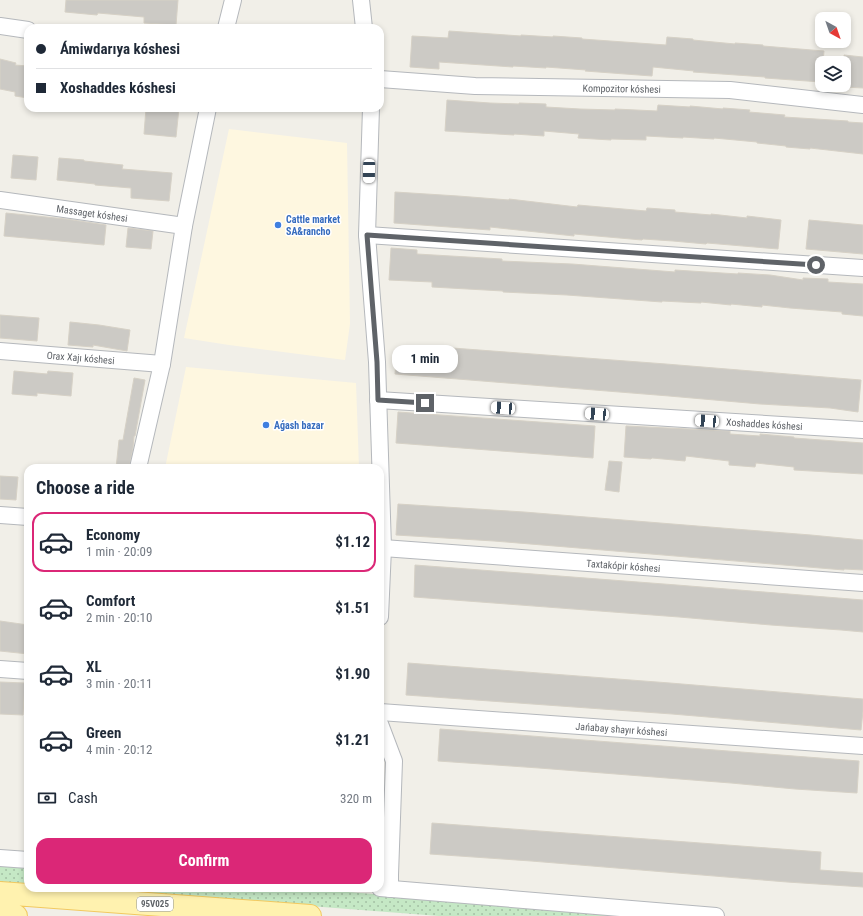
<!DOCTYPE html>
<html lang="en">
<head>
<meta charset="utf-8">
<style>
	:root { --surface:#fff; --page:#f2f2f3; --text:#1f2937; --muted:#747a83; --line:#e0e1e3; --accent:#db2777 }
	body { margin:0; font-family:"Roboto Condensed",sans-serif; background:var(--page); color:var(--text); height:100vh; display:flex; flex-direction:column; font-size:15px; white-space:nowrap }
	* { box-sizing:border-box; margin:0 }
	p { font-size:13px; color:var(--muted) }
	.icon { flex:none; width:22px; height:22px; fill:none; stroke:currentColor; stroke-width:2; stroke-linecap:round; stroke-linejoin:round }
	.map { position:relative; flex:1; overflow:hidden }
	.side { position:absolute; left:24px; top:464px; width:360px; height:428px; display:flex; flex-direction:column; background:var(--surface); border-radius:12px; box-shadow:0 2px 6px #0003 }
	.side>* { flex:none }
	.banner { position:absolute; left:24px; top:24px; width:360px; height:88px; border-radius:12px; box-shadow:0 2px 6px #0003; display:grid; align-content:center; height:88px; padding:0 12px; background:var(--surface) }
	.needle { width:26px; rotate:140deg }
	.tools { position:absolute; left:815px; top:12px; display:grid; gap:8px }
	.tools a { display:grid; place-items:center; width:36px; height:36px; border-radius:8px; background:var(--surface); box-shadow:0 2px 6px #0003; font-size:20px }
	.end { position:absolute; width:18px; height:18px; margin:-9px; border:5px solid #5f6368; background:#fff; box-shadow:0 0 0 2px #fff }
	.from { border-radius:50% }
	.bubble { position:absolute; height:28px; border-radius:12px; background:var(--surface); box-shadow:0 2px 6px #0003; font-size:13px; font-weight:700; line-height:28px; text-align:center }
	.car { position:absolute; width:12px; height:24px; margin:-12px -6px; border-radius:5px; box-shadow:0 0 3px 1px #0007; background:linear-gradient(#fff 24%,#345 0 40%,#fff 0 76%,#345 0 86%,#fff 0) }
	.banner b { display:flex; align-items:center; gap:14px; height:38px; font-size:15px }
	.banner b+b { border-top:1px solid var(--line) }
	.banner i { width:10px; height:10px; background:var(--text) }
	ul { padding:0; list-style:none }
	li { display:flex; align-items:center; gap:12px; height:60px; margin:0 8px 6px; padding:0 4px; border:2px solid transparent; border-radius:12px }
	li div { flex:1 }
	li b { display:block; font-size:15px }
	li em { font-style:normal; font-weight:700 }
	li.active { border-color:var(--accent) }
	li>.icon { width:36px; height:36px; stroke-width:1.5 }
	h2 { padding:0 12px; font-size:18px; line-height:48px }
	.pay { display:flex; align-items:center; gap:10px; height:44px; padding:0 12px; font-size:15px }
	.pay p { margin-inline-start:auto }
	.action { display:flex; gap:8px; margin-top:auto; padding:8px 12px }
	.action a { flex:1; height:46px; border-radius:12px; background:var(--accent); color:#fff; font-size:16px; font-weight:700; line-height:46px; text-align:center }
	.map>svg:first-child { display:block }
	.commercial { fill:#fef7e0 }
	.grass { fill:url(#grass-dots) }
	.building { fill:#cccac5; stroke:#d6d1c6 }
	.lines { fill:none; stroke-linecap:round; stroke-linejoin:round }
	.minor-casing { stroke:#b5b8bc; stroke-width:18 }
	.primary-casing { stroke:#f2c960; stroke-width:24 }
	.minor { stroke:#fff; stroke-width:16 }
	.primary { stroke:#fff2af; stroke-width:22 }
	.route { stroke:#5f6368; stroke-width:5 }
	.shop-dot { fill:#3f7fe0; stroke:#fff; stroke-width:1.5 }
	.labels { text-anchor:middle; stroke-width:3; stroke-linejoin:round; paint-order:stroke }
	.shield { fill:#fff; stroke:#8f9295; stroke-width:1 }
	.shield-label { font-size:9px; font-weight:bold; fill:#5f6368 }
	.street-label { font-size:10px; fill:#5f6368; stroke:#fff }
	.shop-label { font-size:10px; font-weight:bold; fill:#366cbe; stroke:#fff; text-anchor:start }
</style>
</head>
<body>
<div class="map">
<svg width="863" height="916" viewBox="0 0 863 916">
	<defs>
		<pattern id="grass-dots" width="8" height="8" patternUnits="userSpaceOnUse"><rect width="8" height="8" fill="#c5e8c5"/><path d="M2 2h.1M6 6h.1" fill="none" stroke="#a3c0a4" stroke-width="1.8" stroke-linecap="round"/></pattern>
	</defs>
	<rect width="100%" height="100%" fill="#f1efe8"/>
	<path class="commercial" d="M229,129L347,143L350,324L345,360L229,345L184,338Z
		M186,367L356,383L359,468H165Z"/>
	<path class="grass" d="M0,864L28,866V884L0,882Z
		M76,888H301L637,916H439Z"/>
	<path class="building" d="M66,0H178L176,25L144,23V17L98,13L97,15L65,12Z
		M449,31L521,36V35L553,37V36L582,38V39L666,45L667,37L693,39V40L735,44V43L763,45V46L824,51L823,63H822L821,82L765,78V77L693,72L694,71L653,67L652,76L585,71L586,70L546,67V68L513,66V67L439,62V69L410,67L412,36L448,38Z
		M844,55L863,57V88L844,87Z
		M0,59L16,63L15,65L28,66V98L15,96V92L0,89Z
		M447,100L490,103L519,104V103L546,104V107L580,109L615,110V109L657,111L658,105L690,107V106L723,109V108L750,110L749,112L785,115L784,117L848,121V122L863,123V154L810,148V149L786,147V146L757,143V142L714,138V139L683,137V138L646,136V140L611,139V140L578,138L579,134L544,131V136L514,134V135L445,131Z
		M146,108H179L176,137L144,134Z
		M13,155L38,157L36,180L11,178Z
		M59,158L84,160V161L123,165L122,169L172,173L169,201L131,198V188L95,185V184L57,180Z
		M395,192L458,196L509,200V199L577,207L578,205L646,211L647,208L675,210V212L711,215V214L747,218V216L781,220L778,249L707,243L706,244L673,241L643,239L642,240L574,234V236L490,227V230L394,223Z
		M6,213L66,219L106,225L104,245L4,236Z
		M809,220L863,225V254L806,249Z
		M128,228L153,231L151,249L126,247Z
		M391,248L417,250V254L502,259V261L572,264L675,272V270L738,274V273L770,275L803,280V278L828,279V282L863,284V316L842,314V312L790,308L762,305V307L731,304V305L701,302V303L662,301V302L567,295L503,292V291L432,287V282L389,280Z
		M0,315L39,318L37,341L0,338Z
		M70,322L99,325L130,330L127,351L93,345V347L68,345Z
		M439,347L666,364L861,380L858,412L830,408L760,404L669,396L395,374L397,348L439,351Z
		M14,371L47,374L48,371L73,373L71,396L37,393V396L12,394Z
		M134,378L145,380L135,436H134L133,448L129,468H116L119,440H123Z
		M398,412L595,426L593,458L396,443Z
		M626,426L729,431H730V434L760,436V434L794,437V438L863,443V474L794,470V467L756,463L755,467L729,465V461L686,456L685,461L652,458L651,459L624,457Z
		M609,461L622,462L619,492L605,490Z
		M0,476L18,477L16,500L0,499Z
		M398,504L524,512L722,528L811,535L863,540V570L844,569V570L494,541L396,535Z
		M415,565L677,585L863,600V632L841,630L771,625L679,617L414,597Z
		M0,621L28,625V654L0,651Z
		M408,663L670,683L863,699V711L861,730L672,714L406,695Z
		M0,682L25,683L23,715L0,714Z
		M440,729L859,761L857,793L795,789L731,783L539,768L438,761Z
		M432,823L821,852L820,870L863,873V887L787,882L531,861L430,854Z"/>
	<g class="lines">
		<g class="minor-casing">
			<g id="minor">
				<path d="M361,0L364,28"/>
				<path d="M0,26L28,30"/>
				<path d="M226,28L233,0"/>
				<path id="s1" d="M380,79L475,86L730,90L863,105"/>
				<path d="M371,108L367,235L377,362L383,548L380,617"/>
				<path id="s2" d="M0,200L184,226"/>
				<path d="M367,235L863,268"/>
				<path id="s3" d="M0,351L162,364"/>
				<path id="s4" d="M378,400L863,430"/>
				<path d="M138,468L162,364L184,226L208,108"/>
				<path d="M0,515L28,517"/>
				<path id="s5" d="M383,548L863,583"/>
				<path d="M0,669L28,671"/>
				<path id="s6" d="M380,712L863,746"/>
				<path d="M380,724L394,761L390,875V889"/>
				<path d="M0,858L28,860"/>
				<path d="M380,888L716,916"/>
			</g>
		</g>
		<g class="primary-casing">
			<path id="primary" d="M0,893L310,916
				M0,915L16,916"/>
		</g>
		<use href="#minor" class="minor"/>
		<use href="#primary" class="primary"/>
	</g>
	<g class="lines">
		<path class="route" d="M425,403L378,400L377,362L367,235L816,265"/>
	</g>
	<g class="shop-dot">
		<circle cx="278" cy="225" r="4"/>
		<circle cx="266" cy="425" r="4"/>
	</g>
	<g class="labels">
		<rect class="shield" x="137" y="897" width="36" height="14" rx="3"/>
		<g class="shield-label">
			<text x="155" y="907">95V025</text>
		</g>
		<g class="street-label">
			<text dy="4" stroke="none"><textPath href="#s1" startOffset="242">Kompozitor kóshesi</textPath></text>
			<text dy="4" stroke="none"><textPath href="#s2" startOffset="93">Massaget kóshesi</textPath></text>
			<text dy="4" stroke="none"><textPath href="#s3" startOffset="81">Orax Xajı kóshesi</textPath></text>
			<text dy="4" stroke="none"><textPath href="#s4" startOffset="387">Xoshaddes kóshesi</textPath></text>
			<text dy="4" stroke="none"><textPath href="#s5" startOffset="241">Taxtakópir kóshesi</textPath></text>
			<text dy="4" stroke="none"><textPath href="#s6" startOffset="242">Jańabay shayır kóshesi</textPath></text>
		</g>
		<g class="shop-label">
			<text x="286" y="223">Cattle market<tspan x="286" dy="12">SA&amp;rancho</tspan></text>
			<text x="274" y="429">Aǵash bazar</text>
		</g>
	</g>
</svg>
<div class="tools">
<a><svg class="needle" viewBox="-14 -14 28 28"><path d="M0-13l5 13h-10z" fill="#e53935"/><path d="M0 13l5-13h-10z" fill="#747a83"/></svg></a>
<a><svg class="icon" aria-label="layers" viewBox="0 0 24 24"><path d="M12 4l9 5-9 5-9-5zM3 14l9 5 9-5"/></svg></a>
</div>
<i class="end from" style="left:816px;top:265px"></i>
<i class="end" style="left:425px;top:403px"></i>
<div class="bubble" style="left:392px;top:345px;width:66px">1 min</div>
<i class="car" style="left:369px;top:171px;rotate:181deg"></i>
<i class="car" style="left:503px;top:408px;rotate:274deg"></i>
<i class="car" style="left:597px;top:414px;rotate:274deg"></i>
<i class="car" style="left:707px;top:421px;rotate:274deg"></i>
<div class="banner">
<b><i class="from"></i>Ámiwdarıya kóshesi</b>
<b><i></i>Xoshaddes kóshesi</b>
</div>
<section class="side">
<h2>Choose a ride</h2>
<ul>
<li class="active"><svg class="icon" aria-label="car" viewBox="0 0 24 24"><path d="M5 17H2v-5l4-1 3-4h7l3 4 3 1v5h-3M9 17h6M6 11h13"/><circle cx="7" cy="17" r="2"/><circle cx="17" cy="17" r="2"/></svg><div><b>Economy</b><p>1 min · 20:09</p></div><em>$1.12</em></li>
<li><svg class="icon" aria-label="car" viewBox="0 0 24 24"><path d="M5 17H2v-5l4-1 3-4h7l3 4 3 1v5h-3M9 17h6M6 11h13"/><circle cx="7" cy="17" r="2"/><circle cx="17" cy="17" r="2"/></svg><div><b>Comfort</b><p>2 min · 20:10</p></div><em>$1.51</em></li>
<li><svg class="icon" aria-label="car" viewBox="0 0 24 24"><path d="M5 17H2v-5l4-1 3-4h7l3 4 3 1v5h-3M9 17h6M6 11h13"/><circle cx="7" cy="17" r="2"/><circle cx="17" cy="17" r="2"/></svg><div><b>XL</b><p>3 min · 20:11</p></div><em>$1.90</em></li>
<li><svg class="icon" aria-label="car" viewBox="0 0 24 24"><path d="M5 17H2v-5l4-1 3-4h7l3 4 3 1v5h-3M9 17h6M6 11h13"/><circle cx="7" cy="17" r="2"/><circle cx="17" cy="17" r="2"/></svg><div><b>Green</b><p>4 min · 20:12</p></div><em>$1.21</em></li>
</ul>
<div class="pay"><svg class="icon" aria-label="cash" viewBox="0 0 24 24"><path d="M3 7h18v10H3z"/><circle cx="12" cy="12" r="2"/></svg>Cash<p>320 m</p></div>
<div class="action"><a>Confirm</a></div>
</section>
</div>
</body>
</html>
